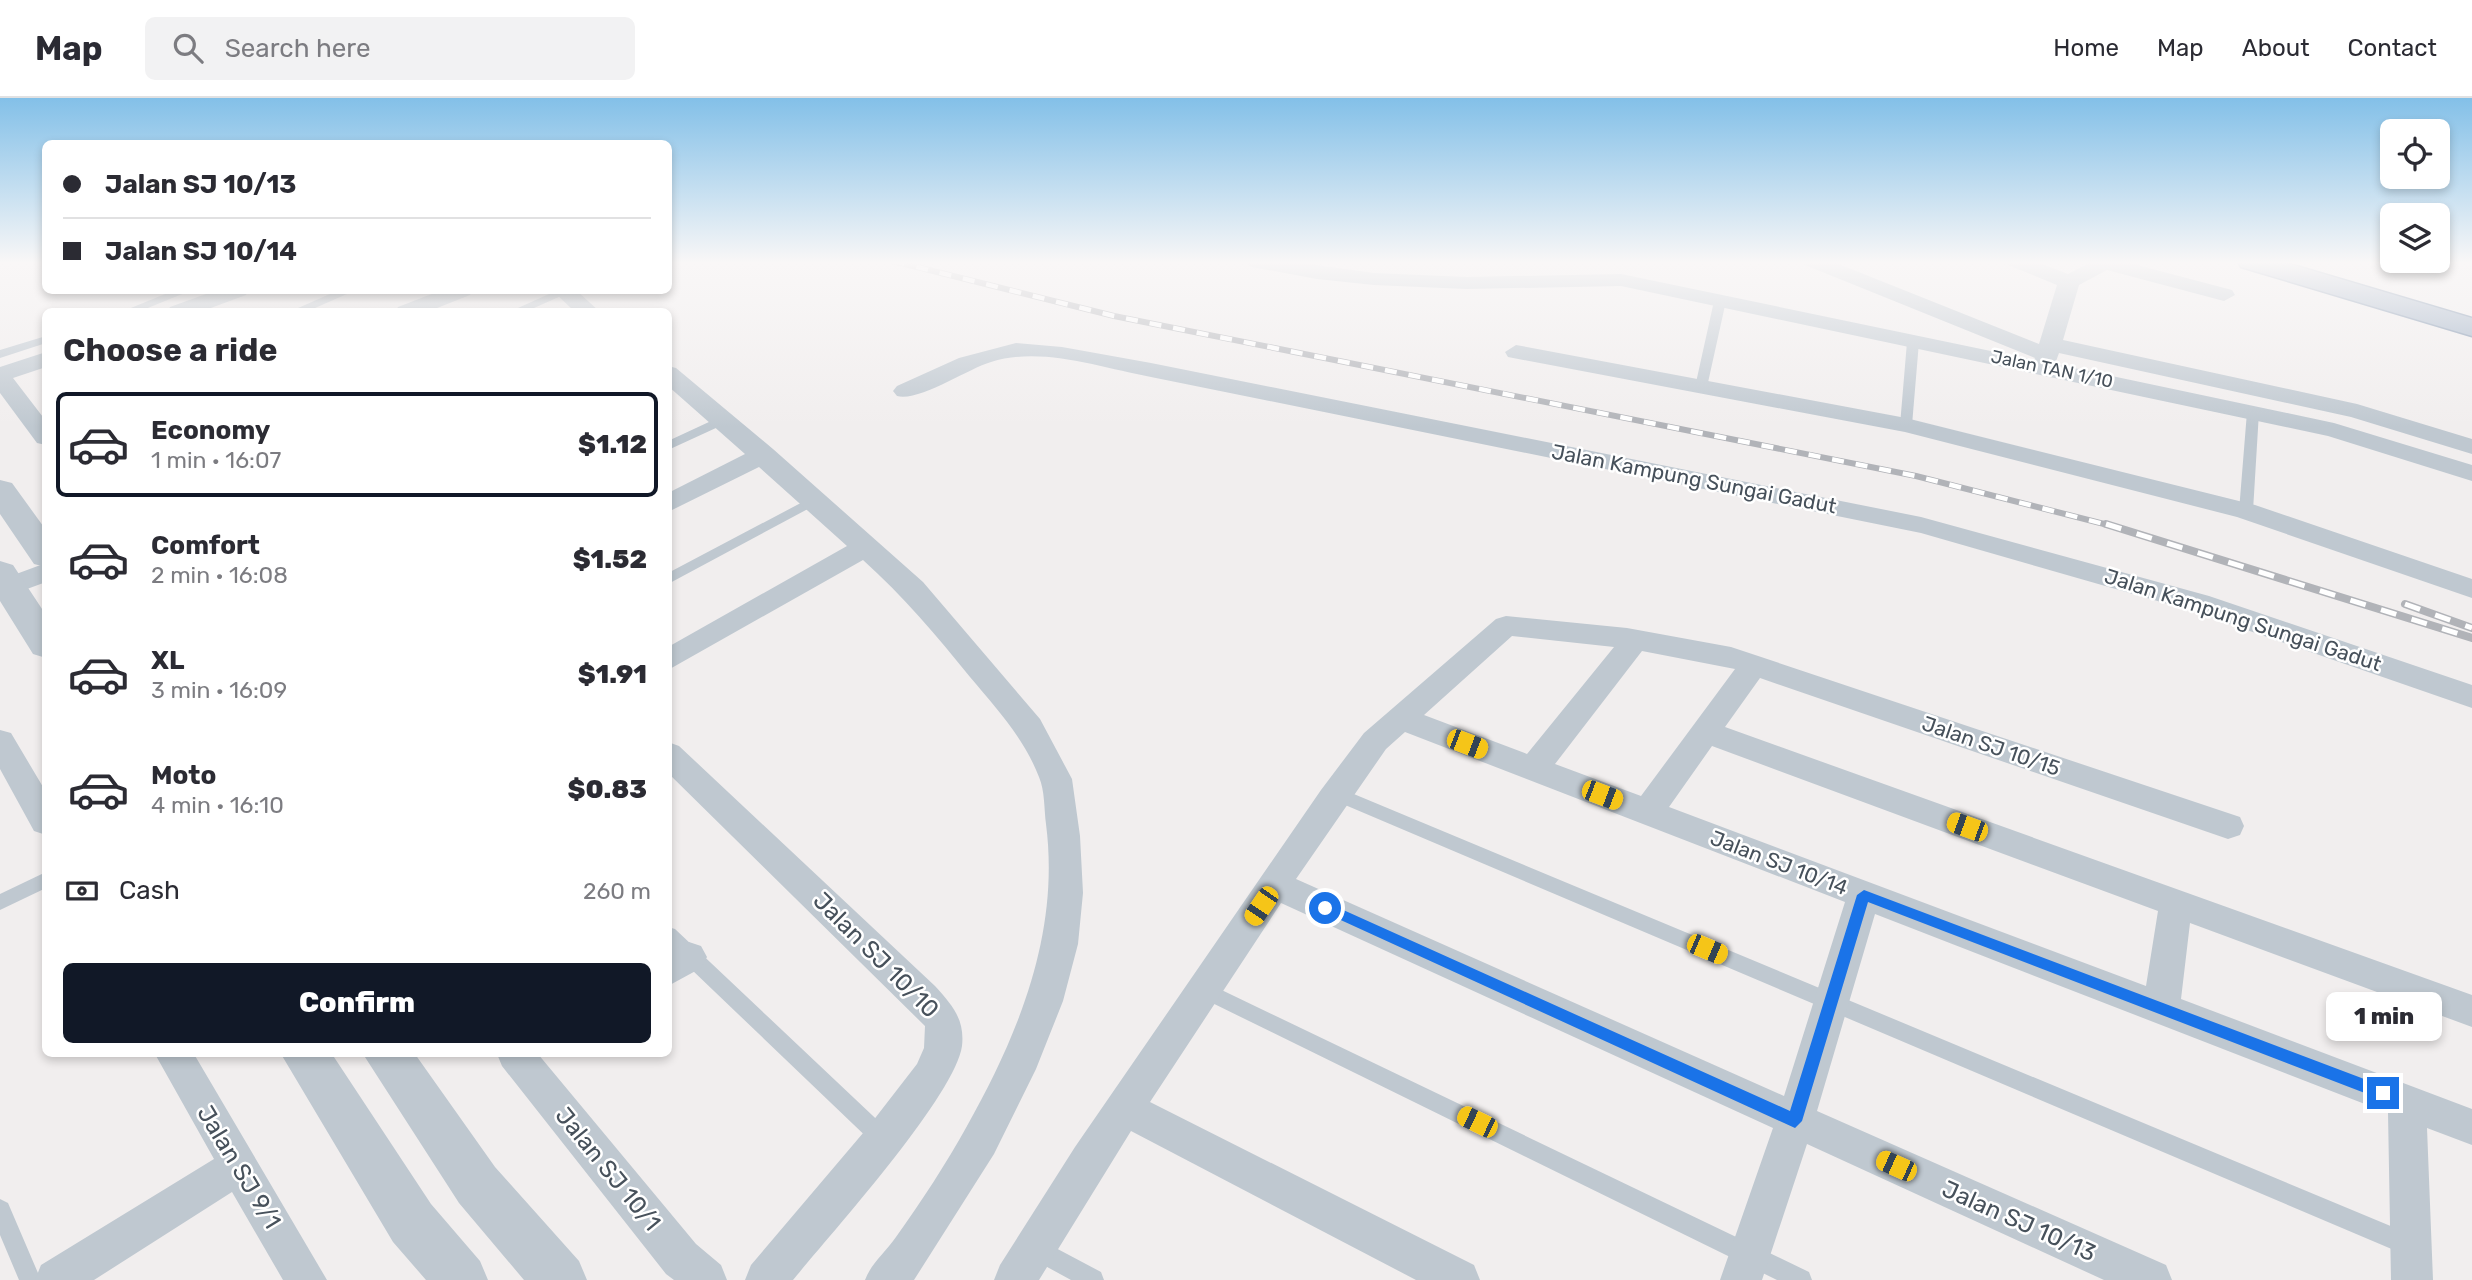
<!DOCTYPE html>
<html lang="en">
<head>
<meta charset="utf-8">
<style>
	:root { --surface:#fff; --page:#f2f2f3; --text:#2b2b33; --muted:#7c7c81; --line:#e1e1e2; --accent:#111827 }
	body { margin:0; font-family:Rubik,sans-serif; background:var(--page); color:var(--text); height:100vh; display:flex; flex-direction:column; font-size:26px; white-space:nowrap }
	* { box-sizing:border-box; margin:0 }
	p { font-size:23px; color:var(--muted) }
	.icon { flex:none; width:38px; height:38px; fill:none; stroke:currentColor; stroke-width:2; stroke-linecap:round; stroke-linejoin:round }
	.map { position:relative; flex:1; overflow:hidden }
	.sheet { position:absolute; left:42px; top:210px; width:630px; height:749px; display:flex; flex-direction:column; background:var(--surface); border-radius:10px; box-shadow:0 4px 10px #0003 }
	.sheet>* { flex:none }
	.hud { position:absolute; left:42px; top:42px; width:630px; height:154px; border-radius:10px; box-shadow:0 4px 10px #0003; display:grid; align-content:center; height:154px; padding:0 21px; background:var(--surface) }
	.fabs { position:absolute; left:2380px; top:21px; display:grid; gap:14px }
	.fabs a { display:grid; place-items:center; width:70px; height:70px; border-radius:10px; background:var(--surface); box-shadow:0 4px 10px #0003; font-size:35px }
	.end { position:absolute; width:32px; height:32px; margin:-16px; border:9px solid #1a73e8; background:#fff; box-shadow:0 0 0 4px #fff }
	.from { border-radius:50% }
	.bubble { position:absolute; height:49px; border-radius:10px; background:var(--surface); box-shadow:0 4px 10px #0003; font-size:23px; font-weight:800; line-height:49px; text-align:center }
	.car { position:absolute; width:21px; height:42px; margin:-21px -10px; border-radius:9px; box-shadow:0 0 5px 2px #0007; background:linear-gradient(#f5c518 24%,#345 0 40%,#f5c518 0 76%,#345 0 86%,#f5c518 0) }
	.hud b { display:flex; align-items:center; gap:24px; height:66px; font-size:26px }
	.hud b+b { border-top:2px solid var(--line) }
	.hud i { width:18px; height:18px; background:var(--text) }
	ul { padding:0; list-style:none }
	li { display:flex; align-items:center; gap:21px; height:105px; margin:0 14px 10px; padding:0 7px; border:4px solid transparent; border-radius:10px }
	li div { flex:1 }
	li b { display:block; font-size:26px }
	li em { font-style:normal; font-weight:800 }
	li.selected { border-color:var(--accent) }
	li>.icon { width:63px; height:63px; stroke-width:1.5 }
	h2 { padding:0 21px; font-size:32px; line-height:84px }
	.pay { display:flex; align-items:center; gap:18px; height:77px; padding:0 21px; font-size:26px }
	.pay p { margin-inline-start:auto }
	.action { display:flex; gap:14px; margin-top:auto; padding:14px 21px }
	.action a { flex:1; height:80px; border-radius:10px; background:var(--accent); color:#fff; font-size:28px; font-weight:800; line-height:80px; text-align:center }
	header { display:flex; align-items:center; gap:42px; box-sizing:border-box; height:98px; padding:0 35px; background:var(--surface); border-bottom:2px solid var(--line) }
	header strong { font-size:33px }
	nav { display:flex; gap:38px; margin-inline-start:auto; font-size:24px }
	.search { width:490px; height:63px; background:var(--page); display:flex; align-items:center; gap:18px; box-sizing:border-box; padding:0 24px; border-radius:10px; color:var(--muted); font-size:26px }
	.map>svg:first-child { display:block }
	.lines { fill:none; stroke-linecap:round; stroke-linejoin:round }
	.trunk-casing { stroke:#738aa7; stroke-width:3 }
	.service { fill:#bfc8d0; fill-rule:evenodd }
	.minor { fill:#bfc8d0; fill-rule:evenodd }
	.tertiary { fill:#bfc8d0; fill-rule:evenodd }
	.trunk { fill:#9caec4; fill-rule:evenodd }
	.rail-far1-casing { stroke:#b1b3b8; stroke-width:6 }
	.rail-casing { stroke:#b1b3b8; stroke-width:8 }
	.rail-far1 { stroke:#fff; stroke-width:4.5; stroke-dasharray:12; stroke-linecap:butt }
	.rail { stroke:#fff; stroke-width:5; stroke-dasharray:16; stroke-linecap:butt }
	.route { fill:#1a73e8 }
	.labels { text-anchor:middle; stroke-width:5; stroke-linejoin:round; paint-order:stroke }
	.far-street-label { font-size:18px; fill:#47515b; stroke:#fff }
	.street-label { font-size:21px; fill:#47515b; stroke:#fff }
	.near-street-label { font-size:24px; fill:#47515b; stroke:#fff }
</style>
</head>
<body>
<header>
<strong>Map</strong>
<div class="search"><svg class="icon" aria-label="search" viewBox="0 0 24 24"><circle cx="10" cy="10" r="6"/><path d="M15 15l6 6"/></svg>Search here</div>
<nav><a>Home</a><a>Map</a><a>About</a><a>Contact</a></nav>
</header>
<div class="map">
<svg width="2472" height="1182" viewBox="0 0 2472 1182">
	<rect width="100%" height="100%" fill="#f1eeee"/>
	<g class="lines">
		<g class="trunk-casing">
			<path id="trunk" d="M2238,163H2280L2472,220V238L2241,169Z"/>
		</g>
		<path class="service" d="M175,192H192L138,214H121Z
			M339,192H356L306,214H289Z
			M558,192L570,194L525,214H509Z
			M1720,200L1726,203L1707,289L1701,293L1695,289L1714,203Z
			M46,238V245L0,260V252Z
			M1913,240L1919,244L1912,327L1906,331L1900,327L1907,244Z
			M2253,310L2259,314L2253,413L2246,417L2239,413L2247,314Z
			M724,317L729,318V324L668,352V343Z
			M814,398L821,402L819,405L668,486V475Z
			M1337,689L2417,1139L2420,1147L2417,1155L2409,1158L2401,1155L1331,701L1329,696L1331,691Z
			M46,774V790L0,812V796Z
			M668,829L675,831L890,1034L893,1041L890,1048L883,1051L876,1048L668,849Z
			M1205,884L1809,1174L1812,1182H1777L1198,898L1195,892L1198,886Z
			M0,1101L8,1105L41,1182H19L0,1137Z
			M1035,1139L1101,1174L1104,1182H1071L1027,1158L1024,1150L1027,1142Z"/>
		<path class="minor" d="M1242,163H1287L1374,175L1467,179L1621,176L2034,262L2035,260L1805,167L1802,163H1831L2039,246L2057,187L2008,167L2005,163H2034L2068,176L2093,163H2122L2232,192L2235,197L2224,203L2107,172L2079,187L2063,242L2357,306L2472,341V356L2351,319L2059,255L2055,266L2334,325L2472,367V383L2328,338L1621,188L1467,191L1374,187L1317,181L1252,169Z
			M217,192H248L246,197L200,214H167L170,209Z
			M442,192H472L470,197L427,214H395L398,209Z
			M552,192H576L600,214H575Z
			M1016,245L1062,249L1151,265L1921,419L2209,498L2472,587V610L2189,512L1921,435L1151,279C1101,270 1042,248 991,264C967,271 919,304 897,298L893,293L897,288L959,260Z
			M1516,247L1906,320L2255,407L2472,481V500L2237,419L1905,334L1508,259L1505,254Z
			M46,254V269L13,280L46,323V347L37,345L0,295V269Z
			M668,268L676,270L773,351L923,484L1040,621L1072,681L1080,738L1083,795L1078,846L1063,903L1036,971L994,1056L914,1182H865C872,1164 885,1155 896,1139C921,1104 946,1066 967,1028C1019,935 1060,835 1046,726C1044,711 1045,693 1039,679C1024,640 996,610 970,579C936,537 903,498 863,462L668,572V549L847,448L759,369L668,414V395L745,356L668,288Z
			M46,465V484L0,501V482Z
			M1506,518L1627,530L1731,549L2240,719L2244,728L2240,737L2228,741L1760,580L1725,629L2472,897V929L2190,825L2181,901L2472,1011V1047L2427,1030L2433,1182H2391L2388,1015L1875,816L1817,1013L2166,1167L2172,1182H2104L1807,1046L1762,1182H1720L1773,1030L1281,805L1150,1004L1474,1167L1480,1182H1416L1131,1033L1039,1182H994L1000,1167L1075,1049L1321,692L1364,635L1496,521ZM1512,538L1614,549L1527,656L1424,617ZM1642,553L1735,571L1641,698L1555,666ZM1405,634L1845,804L1784,998L1296,781L1386,651ZM1712,648L2158,813L2146,888L1669,709Z
			M0,632L11,635L46,694V737L34,733L0,671Z
			M668,644L679,648L935,888C952,907 965,921 962,948C955,998 830,1137 793,1182H745L751,1167L869,1028L917,966L924,950L925,928L668,675Z
			M689,844L701,848L707,859L701,870L668,888V854Z
			M155,956H194L327,1182H283L232,1094L94,1182H35L41,1167L214,1061Z
			M497,956H538L696,1146L721,1167L727,1182H674L666,1176L502,968Z"/>
		<path class="tertiary" d="M0,382L12,385L46,432V469L34,466L0,416Z
			M0,463L13,467L46,517V560L33,556L0,503Z
			M281,956H332L431,1106L480,1163L488,1182H426L393,1144Z
			M363,956H415L495,1069L579,1163L587,1182H524L459,1105Z"/>
		<use href="#trunk" class="trunk"/>
		<g class="rail-far1-casing">
			<path id="rail-far1" d="M893,163L1114,218L1916,378L2112,428"/>
		</g>
		<g class="rail-casing">
			<path id="rail" d="M2106,426L2472,540
				M2405,506L2472,530"/>
		</g>
		<use href="#rail-far1" class="rail-far1"/>
		<use href="#rail" class="rail"/>
	</g>
	<linearGradient id="sky" x2="0" y2="1"><stop stop-color="#83c0e8"/><stop offset="0.5" stop-color="#f9f7f7"/><stop offset="1" stop-color="#f9f7f7" stop-opacity="0"/></linearGradient>
	<rect width="2472" height="329" fill="url(#sky)"/>
	<path class="route" d="M1864,792L2388,990L2390,995L2383,1002L1868,804L1802,1023L1795,1030L1321,813L1319,810L1325,804L1330,806L1790,1013L1857,797Z"/>
	<g class="labels">
		<g class="far-street-label">
			<text transform="translate(2052 271) rotate(12)" y="6">Jalan TAN 1/10</text>
		</g>
		<g class="street-label">
			<text transform="translate(1694 381) rotate(11)" y="7">Jalan Kampung Sungai Gadut</text>
			<text transform="translate(2243 522) rotate(18)" y="7">Jalan Kampung Sungai Gadut</text>
			<text transform="translate(1991 648) rotate(19)" y="7">Jalan SJ 10/15</text>
			<text transform="translate(1779 765) rotate(21)" y="7">Jalan SJ 10/14</text>
		</g>
		<g class="near-street-label">
			<text transform="translate(876 857) rotate(45)" y="8">Jalan SJ 10/10</text>
			<text transform="translate(239 1069) rotate(59)" y="8">Jalan SJ 9/1</text>
			<text transform="translate(608 1071) rotate(51)" y="8">Jalan SJ 10/1</text>
			<text transform="translate(2019 1123) rotate(24)" y="8">Jalan SJ 10/13</text>
		</g>
	</g>
</svg>
<div class="fabs">
<a><svg class="icon" aria-label="locate" viewBox="0 0 24 24"><circle cx="12" cy="12" r="6"/><path d="M12 2v4M12 18v4M2 12h4M18 12h4"/></svg></a>
<a><svg class="icon" aria-label="layers" viewBox="0 0 24 24"><path d="M12 4l9 5-9 5-9-5zM3 14l9 5 9-5"/></svg></a>
</div>
<i class="end from" style="left:1325px;top:810px"></i>
<i class="end" style="left:2383px;top:995px"></i>
<div class="bubble" style="left:2326px;top:894px;width:116px">1 min</div>
<i class="car" style="left:1467px;top:646px;rotate:111deg"></i>
<i class="car" style="left:1602px;top:697px;rotate:111deg"></i>
<i class="car" style="left:1967px;top:729px;rotate:290deg"></i>
<i class="car" style="left:1261px;top:808px;rotate:214deg"></i>
<i class="car" style="left:1707px;top:851px;rotate:113deg"></i>
<i class="car" style="left:1477px;top:1024px;rotate:296deg"></i>
<i class="car" style="left:1896px;top:1068px;rotate:294deg"></i>
<div class="hud">
<b><i class="from"></i>Jalan SJ 10/13</b>
<b><i></i>Jalan SJ 10/14</b>
</div>
<section class="sheet">
<h2>Choose a ride</h2>
<ul>
<li class="selected"><svg class="icon" aria-label="car" viewBox="0 0 24 24"><path d="M5 17H2v-5l4-1 3-4h7l3 4 3 1v5h-3M9 17h6M6 11h13"/><circle cx="7" cy="17" r="2"/><circle cx="17" cy="17" r="2"/></svg><div><b>Economy</b><p>1 min · 16:07</p></div><em>$1.12</em></li>
<li><svg class="icon" aria-label="car" viewBox="0 0 24 24"><path d="M5 17H2v-5l4-1 3-4h7l3 4 3 1v5h-3M9 17h6M6 11h13"/><circle cx="7" cy="17" r="2"/><circle cx="17" cy="17" r="2"/></svg><div><b>Comfort</b><p>2 min · 16:08</p></div><em>$1.52</em></li>
<li><svg class="icon" aria-label="car" viewBox="0 0 24 24"><path d="M5 17H2v-5l4-1 3-4h7l3 4 3 1v5h-3M9 17h6M6 11h13"/><circle cx="7" cy="17" r="2"/><circle cx="17" cy="17" r="2"/></svg><div><b>XL</b><p>3 min · 16:09</p></div><em>$1.91</em></li>
<li><svg class="icon" aria-label="car" viewBox="0 0 24 24"><path d="M5 17H2v-5l4-1 3-4h7l3 4 3 1v5h-3M9 17h6M6 11h13"/><circle cx="7" cy="17" r="2"/><circle cx="17" cy="17" r="2"/></svg><div><b>Moto</b><p>4 min · 16:10</p></div><em>$0.83</em></li>
</ul>
<div class="pay"><svg class="icon" aria-label="cash" viewBox="0 0 24 24"><path d="M3 7h18v10H3z"/><circle cx="12" cy="12" r="2"/></svg>Cash<p>260 m</p></div>
<div class="action"><a>Confirm</a></div>
</section>
</div>
</body>
</html>
